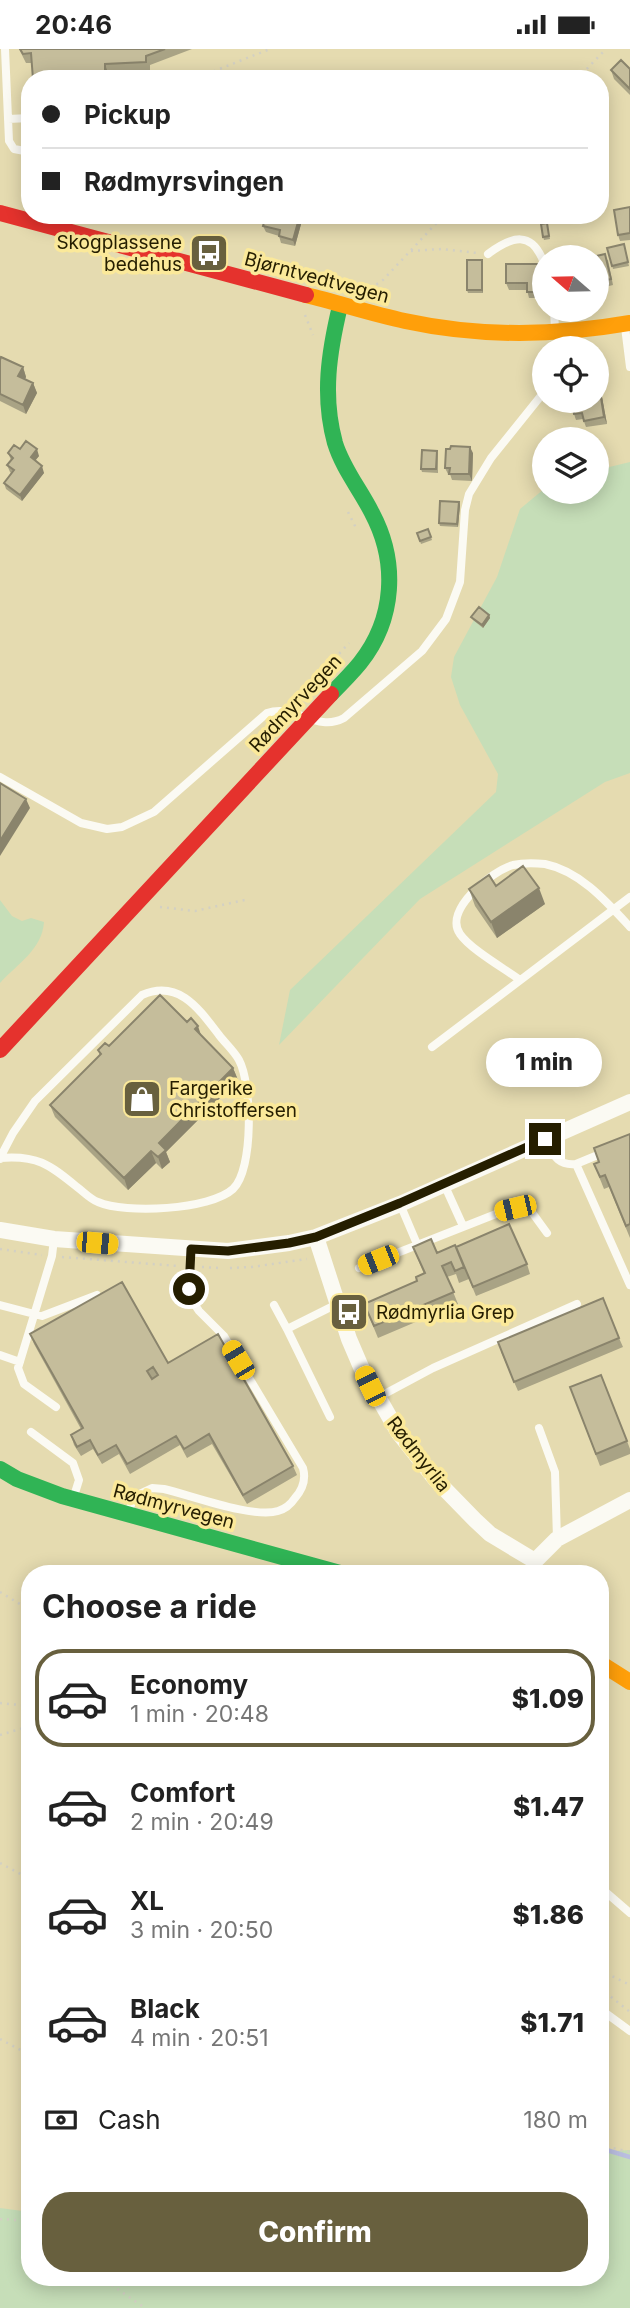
<!DOCTYPE html>
<html lang="en">
<head>
<meta charset="utf-8">
<style>
	:root { --surface:#fff; --page:#f6f6f6; --text:#222; --muted:#767676; --line:#e0e0e0; --accent:#68603e }
	body { margin:0; font-family:Inter,sans-serif; background:var(--page); color:var(--text); height:100vh; display:flex; flex-direction:column; font-size:26px; white-space:nowrap }
	* { box-sizing:border-box; margin:0 }
	p { font-size:23px; color:var(--muted) }
	.icon { flex:none; width:38px; height:38px; fill:none; stroke:currentColor; stroke-width:2; stroke-linecap:round; stroke-linejoin:round }
	.map { position:relative; flex:1; overflow:hidden }
	.drawer { position:absolute; left:21px; top:1516px; width:588px; height:721px; display:flex; flex-direction:column; background:var(--surface); border-radius:28px; box-shadow:0 4px 18px #0003 }
	.drawer>* { flex:none }
	.hud { position:absolute; left:21px; top:21px; width:588px; height:154px; border-radius:28px; box-shadow:0 4px 18px #0003; display:grid; align-content:center; height:154px; padding:0 21px; background:var(--surface) }
	.needle { width:46px; rotate:290deg }
	.fabs { position:absolute; left:532px; top:196px; display:grid; gap:14px }
	.fabs a { display:grid; place-items:center; width:77px; height:77px; border-radius:50%; background:var(--surface); box-shadow:0 4px 18px #0003; font-size:35px }
	.end { position:absolute; width:32px; height:32px; margin:-16px; border:9px solid #251e00; background:#fff; box-shadow:0 0 0 4px #fff }
	.from { border-radius:50% }
	.bubble { position:absolute; height:49px; border-radius:24px; background:var(--surface); box-shadow:0 4px 18px #0003; font-size:23px; font-weight:800; line-height:49px; text-align:center }
	.car { position:absolute; width:21px; height:42px; margin:-21px -10px; border-radius:9px; box-shadow:0 0 5px 2px #0007; background:linear-gradient(#f5c518 24%,#345 0 40%,#f5c518 0 76%,#345 0 86%,#f5c518 0) }
	.hud b { display:flex; align-items:center; gap:24px; height:66px; font-size:26px }
	.hud b+b { border-top:2px solid var(--line) }
	.hud i { width:18px; height:18px; background:var(--text) }
	ul { padding:0; list-style:none }
	li { display:flex; align-items:center; gap:21px; height:98px; margin:0 14px 10px; padding:0 7px; border:4px solid transparent; border-radius:28px }
	li div { flex:1 }
	li b { display:block; font-size:26px }
	li em { font-style:normal; font-weight:800 }
	li.current { border-color:var(--accent) }
	li>.icon { width:63px; height:63px; stroke-width:1.5 }
	h2 { padding:0 21px; font-size:32px; line-height:84px }
	.pay { display:flex; align-items:center; gap:18px; height:77px; padding:0 21px; font-size:26px }
	.pay p { margin-inline-start:auto }
	.primary-button { display:flex; gap:14px; margin-top:auto; padding:14px 21px }
	.primary-button a { flex:1; height:80px; border-radius:28px; background:var(--accent); color:#fff; font-size:28px; font-weight:800; line-height:80px; text-align:center }
	.status { display:flex; justify-content:space-between; align-items:center; height:49px; padding:0 35px; background:var(--surface); direction:ltr }
	.status svg { height:19px; fill:currentColor }
	.map>svg:first-child { display:block }
	.green { fill:#c6deb8 }
	.lines { fill:none; stroke-linecap:round; stroke-linejoin:round }
	.stream { stroke:#babee0; stroke-width:4.5 }
	.path { stroke:#d3d0c3; stroke-width:2.5; stroke-dasharray:2 5; stroke-linecap:butt }
	.lane { stroke:#fbfaf3; stroke-width:8 }
	.street { stroke:#fbfaf3; stroke-width:16 }
	.fast { stroke:#30b455; stroke-width:16 }
	.slow { stroke:#ff9f0a; stroke-width:16 }
	.jam { stroke:#e5322d; stroke-width:16 }
	.wall { fill:#a9a385 }
	.shaded-wall { fill:#8a846c }
	.building { fill:#c5bd9b; stroke:#8a846c; stroke-width:2; fill-rule:evenodd }
	.route { stroke:#251e00; stroke-width:9 }
	.labels { text-anchor:middle; stroke-width:7; stroke-linejoin:round; paint-order:stroke }
	.poi-label { font-size:19px; fill:#251e00; stroke:#fbe99a; text-anchor:start }
	.street-label { font-size:19px; fill:#251e00; stroke:#fbe99a }
</style>
</head>
<body>
<div class="status"><b>20:46</b><svg viewBox="0 0 49 12"><path d="M0 12V9h3v3zM5 12V6h3v6zM10 12V3h3v9zM15 12V0h3v12zM26 1h20v11H26zM47 4h2v5h-2z"/></svg></div>
<div class="map">
<svg width="630" height="2259" viewBox="0 0 630 2259">
	<rect width="100%" height="100%" fill="#e5dbb0"/>
	<path class="green" d="M630,413V724L605,733L420,850L279,996L290,941L496,743L498,725L460,656L451,628L454,608L497,528L520,460L544,440V443H597V421Z
		M0,851L12,867L22,872L31,869L44,873C42,901 17,915 0,934Z
		M630,2101V2259H0V2159L30,2163V2228H120L161,2236L189,2228H600V2103Z"/>
	<g class="lines">
		<path class="stream" d="M600,2099L630,2108"/>
		<path class="path" d="M194,30L270,0
			M577,30L606,0
			M411,202L441,200L477,204
			M363,239L374,237L383,231L444,166
			M305,266L313,286
			M348,463L356,479
			M325,620L349,594
			M160,858L195,862L249,850
			M0,1200L42,1206
			M62,1208L178,1217
			M202,1218L220,1219
			M230,1219L252,1218L307,1210
			M0,1543L30,1561
			M0,1654L30,1657
			M0,1686L30,1677
			M0,1814L30,1830
			M600,1921L630,1936
			M600,1939L630,1963
			M0,1990L30,2006
			M600,2096L630,2103
			M0,2170L30,2172
			M100,2228L145,2259"/>
		<path class="lane" d="M5,0L9,92L14,100L30,103
			M8,70L30,69
			M488,205C512,187 532,181 544,214
			M554,261L555,280
			M625,278L630,318
			M573,299L574,284
			M0,728L81,774L107,780L122,778L154,763L267,664C296,654 316,684 344,669L422,602L446,570L460,533L465,461L469,445L491,409L544,343
			M520,931C505,920 470,900 460,885C443,861 492,822 513,816C522,814 535,814 545,815C580,822 607,853 630,878
			M432,998L630,848
			M545,1091C553,1105 557,1117 576,1115L630,1236
			M0,1110V1109L13,1084L35,1052L142,946C179,930 199,960 219,986C225,994 234,1002 239,1011C252,1035 254,1120 233,1140C210,1161 125,1165 98,1153C90,1150 84,1143 77,1138C49,1115 37,1106 0,1109
			M576,1115L605,1103
			M444,1135L463,1177
			M400,1155L417,1195
			M54,1190L52,1207L18,1319L24,1335L56,1358
			M359,1219L501,1163L515,1159L531,1162L547,1184
			M0,1256L42,1267L97,1246
			M274,1256L287,1280
			M0,1306L20,1313
			M377,1349L433,1319L577,1255
			M330,1368L287,1280L337,1255
			M539,1379L555,1423L557,1490
			M31,1383L73,1414L79,1431L74,1447
			M128,1463L135,1447L152,1439L164,1440C190,1446 254,1470 278,1462C285,1460 291,1455 295,1449C303,1440 306,1430 303,1419L224,1287L199,1262L193,1253L189,1240L191,1200
			M600,1838L630,1864
			M600,1960L630,1982"/>
		<path class="street" d="M0,1181L54,1190L228,1202L289,1194L316,1188L400,1155L630,1053
			M316,1188L349,1290L361,1318L398,1383L436,1431L475,1471L490,1485L535,1512L557,1490L630,1451"/>
		<path class="fast" d="M331,645C341,635 351,625 360,614C395,570 398,513 372,464C360,440 343,420 335,394C322,347 329,303 340,257
			M0,1420L17,1430L62,1447L340,1524"/>
		<path class="slow" d="M306,246C339,254 372,265 405,272C479,288 556,287 630,274
			M600,1614L630,1633"/>
		<path class="jam" d="M0,164L306,246
			M0,1001L331,645"/>
	</g>
	<path class="wall" d="M19,0H192L150,16V22L108,24V30H33L32,14H26Z
		M630,20V46L614,30L611,21Z
		M630,158V191L620,192L618,186Z
		M303,168L295,197L281,194L279,187L266,183L263,177Z
		M547,174L550,190L544,191L543,188Z
		M625,198L629,217L613,220L607,199Z
		M597,208L608,211L613,236L605,238L606,243L597,246Z
		M482,211L483,214V244H468L467,241Z
		M540,215L542,221V249H529L527,241H509L506,234Z
		M0,311L23,318L26,328L25,330L33,334L37,344L26,365L0,352Z
		M600,342L602,348L607,375L586,378L583,370L576,371L574,365Z
		M20,400L39,407L35,412L44,424L22,452L6,440L4,434L11,424L10,423L7,416L11,411L8,404Z
		M437,402L438,405V424L422,423L421,420Z
		M473,404L472,432L452,431L450,425H448L445,419Z
		M459,453L460,456L458,478L440,477L439,474Z
		M428,480L432,491L421,495L417,484Z
		M489,566L490,569L483,579L473,571L471,568Z
		M496,837L545,855L497,889L475,857L469,840Z
		M202,988L233,1019L238,1031L166,1103L170,1113L162,1120L156,1114L128,1141L55,1068L50,1056L100,1007L98,1001L109,997Z
		M630,1085V1189L609,1138L604,1140L594,1115L599,1113Z
		M413,1198L437,1204L456,1198L527,1215L530,1225L476,1247L469,1230L459,1234L456,1225L447,1228L458,1255L378,1289L364,1255L417,1232L424,1225Z
		M30,1285L168,1314L293,1417L297,1426L247,1455L212,1395L187,1409L180,1396L130,1425L119,1405L102,1415L93,1400L81,1407L74,1396L71,1386L81,1380L34,1295Z
		M619,1289L623,1298L518,1342L501,1303Z
		M570,1338L627,1392L630,1400V1405L600,1417Z"/>
	<path class="shaded-wall" d="M105,15L108,24V30L105,29Z
		M300,166H302L303,168L295,197L293,191Z
		M482,211L483,214V244L482,241Z
		M540,215L542,221V249L540,243Z
		M23,318L26,328L22,336L18,327Z
		M33,334L37,344L26,365L23,356Z
		M600,342L602,348L607,375L604,368Z
		M470,398L473,404L472,432L469,425Z
		M37,400L39,407L33,414L31,408Z
		M42,417L44,424L22,452L20,446Z
		M459,453L460,456L458,478L457,475Z
		M489,566L490,569L483,579L482,576Z
		M26,750L30,759L0,807V792Z
		M539,839L545,855L497,889L491,873Z
		M198,977L202,989L195,980Z
		M233,1019L238,1031L166,1103L170,1113L162,1120L158,1108L159,1094Z
		M151,1102L156,1114L128,1141L124,1129Z"/>
	<path class="building" d="M20,0H165L146,7V13L105,15V29L100,30H33L31,4L23,5Z
		M621,11L630,20V40L611,21Z
		M630,158V184L618,186L614,161Z
		M266,166H300L293,191L279,187L280,181L263,177Z
		M547,174L549,187L543,188L541,175Z
		M624,195L628,213L612,217L607,199Z
		M605,205L611,230L603,232L604,237L597,239V208H592Z
		M467,211H482V241H467Z
		M506,215H540V243H527V234H506Z
		M1,308L23,318L18,327L33,334L23,356L0,345V311Z
		M600,342L604,368L584,372L582,364L574,365L572,352H597V343Z
		M26,392L37,400L31,408L42,417L20,446L4,434L14,421L7,416L13,409L8,404L14,396L20,400Z
		M451,397L470,398L469,425H449L450,419H445L446,400H450Z
		M422,401L437,402L436,420H421Z
		M440,452L459,453L457,475L439,474Z
		M428,480L431,488L420,492L417,484Z
		M479,558L489,566L482,576L471,568Z
		M0,734L26,750L0,792Z
		M523,817L539,839L491,873L469,840L489,826L496,837Z
		M160,946L187,973L191,969L198,977L195,980L233,1019L159,1094L166,1101L158,1108L151,1102L124,1129L50,1056L101,1005L98,1001L105,994L109,997Z
		M630,1085V1175L626,1177L605,1126L600,1128L594,1115L599,1113L594,1099Z
		M509,1175L527,1215L473,1238L456,1198Z
		M431,1190L437,1204L455,1196L464,1218L455,1222L451,1213L442,1217L454,1243L374,1277L364,1255L417,1232L416,1228L425,1224L413,1198Z
		M122,1233L168,1314L218,1285L293,1417L243,1446L209,1385L184,1400L176,1387L127,1415L116,1396L98,1406L90,1391L77,1398L71,1386L83,1379L30,1285ZM153,1318L158,1326L152,1330L147,1322Z
		M603,1249L619,1289L514,1333L498,1293Z
		M601,1326L627,1392L596,1405L570,1338Z"/>
	<g class="lines">
		<path class="route" d="M189,1240L191,1200L228,1202L289,1194L316,1188L400,1154L545,1090"/>
	</g>
	<defs>
		<g id="bus-square" transform="scale(2.0125)"><rect x="-9" y="-9" width="18" height="18" rx="4" fill="#68603e" stroke="#fbe99a"/><path d="M-5-6H5V4H4V6H2V4H-2V6H-4V4H-5ZM-3.5-4V0h7V-4ZM-3.5 1.2v1.5H-2V1.2ZM2 1.2v1.5H3.5V1.2Z" fill="#fff"/></g>
		<g id="shop-square" transform="scale(2.0125)"><rect x="-9" y="-9" width="18" height="18" rx="4" fill="#68603e" stroke="#fbe99a"/><path d="M-5-2.5h2.3a2.7 3.5 0 0 1 5.4 0H5L5.5 6h-11ZM-1.5-2.5h3a1.5 2.3 0 0 0-3 0Z" fill="#fff"/></g>
	</defs>
	<g fill-rule="evenodd">
		<use href="#bus-square" x="209" y="204"/>
		<use href="#shop-square" x="142" y="1050"/>
		<use href="#bus-square" x="349" y="1263"/>
	</g>
	<g class="labels">
		<g class="poi-label">
			<text x="182" y="200" text-anchor="end">Skogplassene<tspan x="182" dy="22">bedehus</tspan></text>
			<text x="169" y="1046">Fargerike<tspan x="169" dy="22">Christoffersen</tspan></text>
			<text x="376" y="1270">Rødmyrlia Grep</text>
		</g>
		<g class="street-label">
			<text transform="translate(317 228) rotate(15)" y="7">Bjørntvedtvegen</text>
			<text transform="translate(295 654) rotate(-47)" y="7">Rødmyrvegen</text>
			<text transform="translate(419 1405) rotate(52)" y="7">Rødmyrlia</text>
			<text transform="translate(174 1457) rotate(15)" y="7">Rødmyrvegen</text>
		</g>
	</g>
</svg>
<div class="fabs">
<a><svg class="needle" viewBox="-14 -14 28 28"><path d="M0-13l5 13h-10z" fill="#e53935"/><path d="M0 13l5-13h-10z" fill="#767676"/></svg></a>
<a><svg class="icon" aria-label="locate" viewBox="0 0 24 24"><circle cx="12" cy="12" r="6"/><path d="M12 2v4M12 18v4M2 12h4M18 12h4"/></svg></a>
<a><svg class="icon" aria-label="layers" viewBox="0 0 24 24"><path d="M12 4l9 5-9 5-9-5zM3 14l9 5 9-5"/></svg></a>
</div>
<i class="end from" style="left:189px;top:1240px"></i>
<i class="end" style="left:545px;top:1090px"></i>
<div class="bubble" style="left:486px;top:989px;width:116px">1 min</div>
<i class="car" style="left:515px;top:1159px;rotate:257deg"></i>
<i class="car" style="left:97px;top:1194px;rotate:95deg"></i>
<i class="car" style="left:378px;top:1211px;rotate:248deg"></i>
<i class="car" style="left:238px;top:1311px;rotate:329deg"></i>
<i class="car" style="left:370px;top:1337px;rotate:334deg"></i>
<div class="hud">
<b><i class="from"></i>Pickup</b>
<b><i></i>Rødmyrsvingen</b>
</div>
<section class="drawer">
<h2>Choose a ride</h2>
<ul>
<li class="current"><svg class="icon" aria-label="car" viewBox="0 0 24 24"><path d="M5 17H2v-5l4-1 3-4h7l3 4 3 1v5h-3M9 17h6M6 11h13"/><circle cx="7" cy="17" r="2"/><circle cx="17" cy="17" r="2"/></svg><div><b>Economy</b><p>1 min · 20:48</p></div><em>$1.09</em></li>
<li><svg class="icon" aria-label="car" viewBox="0 0 24 24"><path d="M5 17H2v-5l4-1 3-4h7l3 4 3 1v5h-3M9 17h6M6 11h13"/><circle cx="7" cy="17" r="2"/><circle cx="17" cy="17" r="2"/></svg><div><b>Comfort</b><p>2 min · 20:49</p></div><em>$1.47</em></li>
<li><svg class="icon" aria-label="car" viewBox="0 0 24 24"><path d="M5 17H2v-5l4-1 3-4h7l3 4 3 1v5h-3M9 17h6M6 11h13"/><circle cx="7" cy="17" r="2"/><circle cx="17" cy="17" r="2"/></svg><div><b>XL</b><p>3 min · 20:50</p></div><em>$1.86</em></li>
<li><svg class="icon" aria-label="car" viewBox="0 0 24 24"><path d="M5 17H2v-5l4-1 3-4h7l3 4 3 1v5h-3M9 17h6M6 11h13"/><circle cx="7" cy="17" r="2"/><circle cx="17" cy="17" r="2"/></svg><div><b>Black</b><p>4 min · 20:51</p></div><em>$1.71</em></li>
</ul>
<div class="pay"><svg class="icon" aria-label="cash" viewBox="0 0 24 24"><path d="M3 7h18v10H3z"/><circle cx="12" cy="12" r="2"/></svg>Cash<p>180 m</p></div>
<div class="primary-button"><a>Confirm</a></div>
</section>
</div>
</body>
</html>
